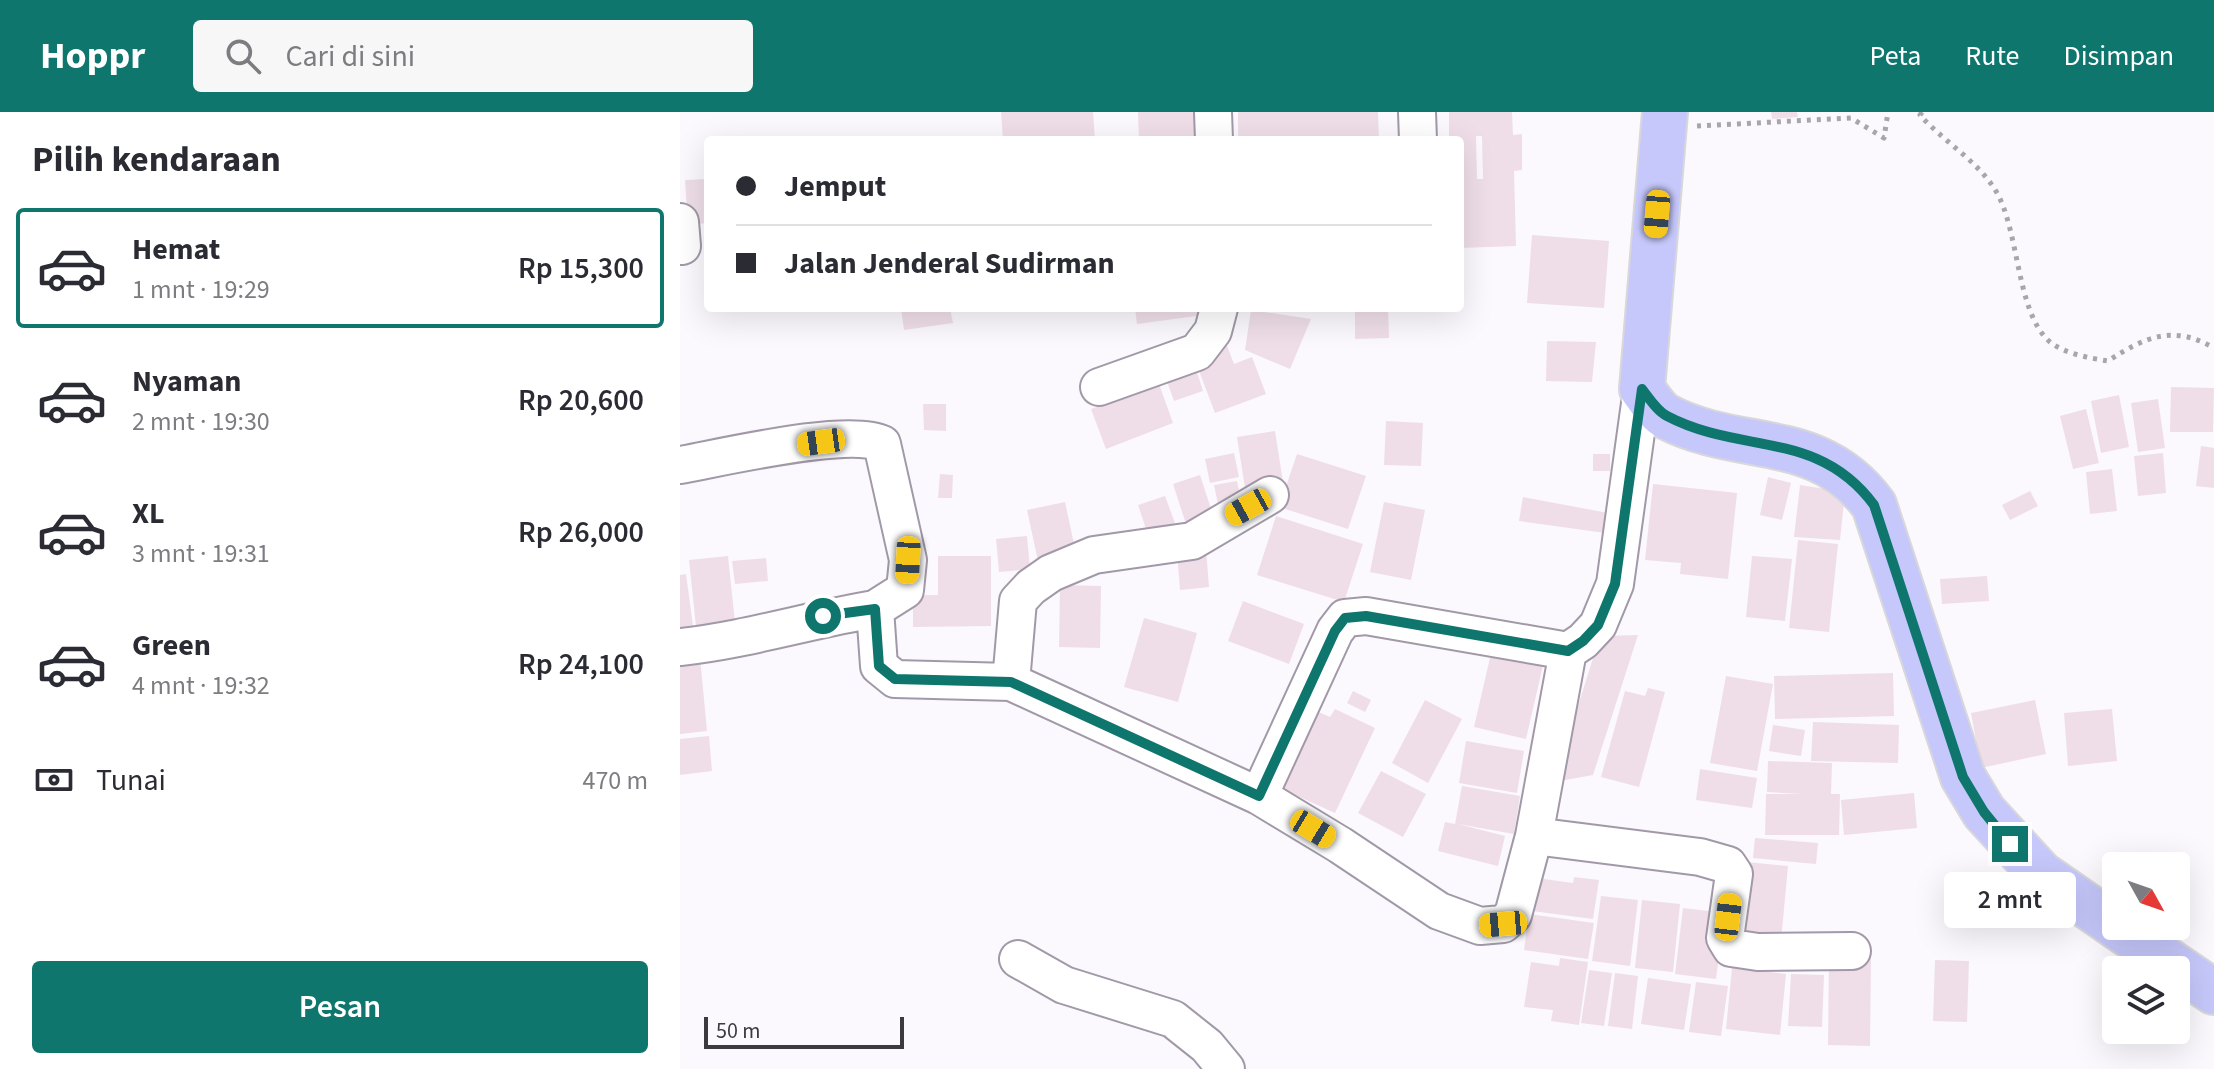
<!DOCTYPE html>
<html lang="id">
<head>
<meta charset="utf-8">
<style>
	:root { --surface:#fff; --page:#f7f7f7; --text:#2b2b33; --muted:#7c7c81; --line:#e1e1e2; --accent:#0f766e }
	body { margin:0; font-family:"Source Sans 3",sans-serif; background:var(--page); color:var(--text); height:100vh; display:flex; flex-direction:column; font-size:30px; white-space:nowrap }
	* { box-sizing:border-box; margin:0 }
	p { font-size:26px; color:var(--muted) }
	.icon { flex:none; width:44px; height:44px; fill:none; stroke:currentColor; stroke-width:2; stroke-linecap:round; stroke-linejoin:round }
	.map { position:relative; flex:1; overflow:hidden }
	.drawer { display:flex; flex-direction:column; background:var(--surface); width:680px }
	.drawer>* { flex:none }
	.top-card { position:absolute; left:24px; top:24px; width:760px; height:176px; border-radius:8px; box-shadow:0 8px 32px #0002; display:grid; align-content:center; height:176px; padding:0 32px; background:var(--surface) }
	.needle { width:52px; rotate:130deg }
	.tools { position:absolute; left:1422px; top:740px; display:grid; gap:16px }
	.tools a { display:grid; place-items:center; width:88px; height:88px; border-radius:8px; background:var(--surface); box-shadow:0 8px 32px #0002; font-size:40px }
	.scale { position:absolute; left:24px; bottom:20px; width:200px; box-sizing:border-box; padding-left:8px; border:4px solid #3d393f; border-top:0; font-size:22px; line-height:28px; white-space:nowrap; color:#3d393f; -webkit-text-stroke:6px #fbf9fd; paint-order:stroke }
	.end { position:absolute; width:36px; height:36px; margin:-18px; border:10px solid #0f766e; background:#fff; box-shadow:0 0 0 4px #fff }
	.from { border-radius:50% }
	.bubble { position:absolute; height:56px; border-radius:8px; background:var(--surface); box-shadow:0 8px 32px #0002; font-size:26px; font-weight:600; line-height:56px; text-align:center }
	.car { position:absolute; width:24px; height:48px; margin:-24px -12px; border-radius:10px; box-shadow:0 0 6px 2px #0007; background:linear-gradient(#f5c518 24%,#345 0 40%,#f5c518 0 76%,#345 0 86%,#f5c518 0) }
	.top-card b { display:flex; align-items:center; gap:28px; height:76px; font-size:30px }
	.top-card b+b { border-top:2px solid var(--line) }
	.top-card i { width:20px; height:20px; background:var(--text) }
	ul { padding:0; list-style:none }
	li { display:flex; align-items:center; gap:24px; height:120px; margin:0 16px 12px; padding:0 16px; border:4px solid transparent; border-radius:8px }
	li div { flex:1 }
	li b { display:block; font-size:30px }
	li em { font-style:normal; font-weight:600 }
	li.on { border-color:var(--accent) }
	li>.icon { width:72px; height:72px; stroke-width:1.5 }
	h2 { padding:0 32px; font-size:36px; line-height:96px }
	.pay { display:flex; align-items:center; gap:20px; height:88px; padding:0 32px; font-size:30px }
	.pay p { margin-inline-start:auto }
	.cta { display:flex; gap:16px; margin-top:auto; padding:16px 32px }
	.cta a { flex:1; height:92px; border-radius:8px; background:var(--accent); color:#fff; font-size:32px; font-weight:600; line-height:92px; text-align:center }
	header { display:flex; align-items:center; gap:48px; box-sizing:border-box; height:112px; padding:0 40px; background:var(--accent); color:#fff }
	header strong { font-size:38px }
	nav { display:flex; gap:44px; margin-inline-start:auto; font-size:28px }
	.search { width:560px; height:72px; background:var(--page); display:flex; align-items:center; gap:20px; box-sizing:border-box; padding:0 28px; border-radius:8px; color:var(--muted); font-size:30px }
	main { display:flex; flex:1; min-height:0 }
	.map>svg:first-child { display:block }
	.building { fill:#efdee8; fill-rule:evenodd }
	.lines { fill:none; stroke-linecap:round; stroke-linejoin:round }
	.minor-casing { stroke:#a299a8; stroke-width:40 }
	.major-casing { stroke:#d8d7d9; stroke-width:48 }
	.path { stroke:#a9a6ab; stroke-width:5; stroke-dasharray:4 6; stroke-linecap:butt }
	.minor { stroke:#fff; stroke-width:36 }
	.major { stroke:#c6c8fb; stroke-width:44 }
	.route { stroke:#0f766e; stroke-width:10 }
</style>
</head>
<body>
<header>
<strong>Hoppr</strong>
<div class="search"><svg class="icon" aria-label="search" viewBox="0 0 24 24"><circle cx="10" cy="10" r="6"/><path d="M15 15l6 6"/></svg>Cari di sini</div>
<nav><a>Peta</a><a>Rute</a><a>Disimpan</a></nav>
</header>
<main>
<section class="drawer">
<h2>Pilih kendaraan</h2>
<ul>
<li class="on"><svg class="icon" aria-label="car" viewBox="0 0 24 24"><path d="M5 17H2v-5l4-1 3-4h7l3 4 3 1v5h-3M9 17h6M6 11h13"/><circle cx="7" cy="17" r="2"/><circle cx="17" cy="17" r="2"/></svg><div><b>Hemat</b><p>1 mnt · 19:29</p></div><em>Rp 15,300</em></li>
<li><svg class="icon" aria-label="car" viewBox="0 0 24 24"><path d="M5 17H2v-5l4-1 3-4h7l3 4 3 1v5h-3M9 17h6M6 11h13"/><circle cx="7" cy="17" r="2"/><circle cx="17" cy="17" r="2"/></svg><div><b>Nyaman</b><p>2 mnt · 19:30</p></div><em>Rp 20,600</em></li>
<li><svg class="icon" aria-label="car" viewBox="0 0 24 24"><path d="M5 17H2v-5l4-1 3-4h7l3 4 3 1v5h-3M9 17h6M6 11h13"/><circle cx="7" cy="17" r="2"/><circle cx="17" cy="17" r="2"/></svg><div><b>XL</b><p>3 mnt · 19:31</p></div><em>Rp 26,000</em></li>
<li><svg class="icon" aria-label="car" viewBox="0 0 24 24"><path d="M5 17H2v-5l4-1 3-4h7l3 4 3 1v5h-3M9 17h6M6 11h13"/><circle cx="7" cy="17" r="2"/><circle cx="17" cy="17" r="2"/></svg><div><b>Green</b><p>4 mnt · 19:32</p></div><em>Rp 24,100</em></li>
</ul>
<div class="pay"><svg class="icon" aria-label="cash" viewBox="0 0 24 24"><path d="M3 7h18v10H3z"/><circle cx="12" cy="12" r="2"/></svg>Tunai<p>470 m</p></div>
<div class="cta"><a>Pesan</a></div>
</section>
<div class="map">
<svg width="1534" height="957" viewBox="0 0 1534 957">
	<rect width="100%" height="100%" fill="#fbf9fd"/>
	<path class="building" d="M321,0H413L415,28H323Z
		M458,0H516L518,28H459Z
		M558,0H698L699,28H558Z
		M769,0H832L833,23L842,22V58L834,59L836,134L780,136V28H765V25H769ZM796,24H802L803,67H797Z
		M1091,0H1117L1118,5L1092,7Z
		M28,67V111L8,113L5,68Z
		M852,123L929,129L924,196L847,191Z
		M221,196H270L273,211L224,218Z
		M455,196H530L531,202L457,212Z
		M675,196H708L709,226L675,227Z
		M571,198L631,207L610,257L565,238Z
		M867,229L916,230L912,270L866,269Z
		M546,231L554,252L572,245L586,282L535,301L513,243Z
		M514,251L523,279L494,289L484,261Z
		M479,272L493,311L426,337L411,297Z
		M1491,275L1534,276L1533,320H1490Z
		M1439,283L1449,335L1421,341L1411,289Z
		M1478,287L1485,336L1458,340L1451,291Z
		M243,292H266V319L244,318Z
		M1406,297L1419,351L1393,357L1380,304Z
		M706,309L743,311L741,354L704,353Z
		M595,319L603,370L565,376L557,325Z
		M1521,334L1534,336V376L1516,374Z
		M554,341L559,365L530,371L525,347Z
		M1483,341L1486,381L1458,384L1454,344Z
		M617,342L686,364L668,417L599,395Z
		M913,342H930V359H913Z
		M1432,357L1437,399L1410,402L1406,360Z
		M260,362L273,363L272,386H258Z
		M520,363L534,406L507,415L493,372Z
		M1088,365L1111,371L1102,408L1080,403Z
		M557,369L562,392L539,397L534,373Z
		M973,372L1057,381L1048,467L1000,462L1001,451L965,448Z
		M1120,373L1165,380L1160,428L1114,425Z
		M1350,379L1358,394L1330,408L1322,393Z
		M485,384L499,422L471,432L458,393Z
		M843,385L928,401L925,421L839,409Z
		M385,390L396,441L358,449L347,398Z
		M704,390L745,398L731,468L690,460Z
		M596,404L683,432L664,490L577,463Z
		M347,424L350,457L319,460L316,427Z
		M1118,428L1158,432L1149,520L1109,516Z
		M526,437L529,475L500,478L497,440Z
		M48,444L56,520L17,524L9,448Z
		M258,444H311V514L233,515V483H258Z
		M1072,444L1112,447L1105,509L1066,505Z
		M86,446L88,469L55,472L52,449Z
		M6,462L13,514L0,516V463Z
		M1307,464L1309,489L1262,492L1260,467Z
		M380,473L421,474L420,536L379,535Z
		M563,489L624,512L609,552L548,529Z
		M464,506L517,521L498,590L444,575Z
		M958,523L913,663L874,670L920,524Z
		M812,537L864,549L846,627L794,615Z
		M20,545L27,619L0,622V547Z
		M1213,561L1214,604L1095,607L1094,564Z
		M1046,564L1093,572L1077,659L1030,651Z
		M968,576L985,580L959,675L921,665L945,579L965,584Z
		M673,579L691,588L685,600L667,591Z
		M745,588L782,607L748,671L712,651Z
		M1355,588L1366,642L1301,656L1291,601Z
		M655,597L695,616L655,701L600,676L636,599L650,605Z
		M1432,597L1437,649L1388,654L1384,601Z
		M1133,610L1219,613L1218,651L1131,649Z
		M1093,613L1125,618L1121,644L1089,639Z
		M29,624L32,659L0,663V627Z
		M786,629L844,639L837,681L779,671Z
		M1088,649L1152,651L1151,682H1160L1159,723H1085L1086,682H1122L1087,680Z
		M1020,657L1077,666L1072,696L1016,688Z
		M701,659L746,682L723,725L678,701Z
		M782,674L840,684L834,722L778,712L825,724L818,754L758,739L765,710L775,712Z
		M1234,681L1237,716L1164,723L1161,688Z
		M1075,726L1138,731L1136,752L1073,746Z
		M1066,750L1108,754L1101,829L1060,826Z
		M894,765L919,768L913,807L852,799L857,766L893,771Z
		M921,784L958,788L950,854L912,849Z
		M962,788L1000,792L993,860L955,856Z
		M1003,796L1045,801L1036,867L995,862Z
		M849,802L914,811L908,847L844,838Z
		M880,846L908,850L899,913L871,909L873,898L844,895L851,850L879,854Z
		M1149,846H1191L1190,934L1148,933Z
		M1255,848L1289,849L1287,910L1253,909Z
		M1052,856L1106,862L1100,923L1046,917Z
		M909,858L932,861L924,914L901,911Z
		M935,861L958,864L952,917L928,914Z
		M1111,862L1144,863L1142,915L1108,914Z
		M968,866L1011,872L1004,918L961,912Z
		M1016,870L1048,874L1041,924L1009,920Z"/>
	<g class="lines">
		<g class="minor-casing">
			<path id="minor" d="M533,0L534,28
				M737,0L738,28
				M0,110L2,134
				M419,275L517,240L533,219L539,196
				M0,353C40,346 170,315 202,332L228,448L225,478L195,497
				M0,535C66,528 129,508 195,497L199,554L215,567L331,570L579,684L655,519L665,506L686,504L888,539L903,529L918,513L935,472L962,277
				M331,570L338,489L351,475L371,461L414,443L512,429L590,383
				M579,684L660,733L759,799L800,814L823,812L833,803L854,724L888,539
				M854,724L1020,745L1048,753L1054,762L1045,826L1051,836L1078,840L1172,839
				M338,847L384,873L493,907L527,934L546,957"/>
		</g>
		<g class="major-casing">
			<path id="major" d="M985,0L962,277C969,286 977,300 987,305C1061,343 1138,317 1194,393L1283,665L1304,700L1361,762L1436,814
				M1436,814L1534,880"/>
		</g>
		<path class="path" d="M1242,0L1240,3C1263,29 1295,47 1314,76C1340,115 1335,200 1370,230C1385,242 1410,246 1428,249C1465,225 1493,212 1534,236
			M1017,14L1171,6L1204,26L1208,0"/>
		<use href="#minor" class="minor"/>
		<use href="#major" class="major"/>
	</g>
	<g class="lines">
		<path class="route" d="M143,504L195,497L199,554L215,567L331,570L579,684L655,519L665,506L686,504L888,539L903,529L918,513L935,472L962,277C969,286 977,299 987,304C1061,343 1138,317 1194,393L1283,665L1304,700L1330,732"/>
	</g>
</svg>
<div class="tools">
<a><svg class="needle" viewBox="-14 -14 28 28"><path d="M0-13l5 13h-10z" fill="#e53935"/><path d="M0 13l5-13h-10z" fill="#7c7c81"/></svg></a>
<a><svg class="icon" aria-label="layers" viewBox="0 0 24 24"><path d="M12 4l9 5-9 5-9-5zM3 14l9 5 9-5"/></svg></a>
</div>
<div class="scale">50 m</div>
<i class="end from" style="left:143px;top:504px"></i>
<i class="end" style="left:1330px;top:732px"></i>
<div class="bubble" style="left:1264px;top:760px;width:132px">2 mnt</div>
<i class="car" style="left:977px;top:102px;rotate:185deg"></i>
<i class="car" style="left:141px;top:330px;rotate:262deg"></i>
<i class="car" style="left:568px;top:395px;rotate:241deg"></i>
<i class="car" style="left:228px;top:448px;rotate:183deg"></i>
<i class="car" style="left:633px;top:717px;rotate:121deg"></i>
<i class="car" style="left:1048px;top:805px;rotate:7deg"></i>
<i class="car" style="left:823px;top:812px;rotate:265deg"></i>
<div class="top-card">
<b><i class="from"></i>Jemput</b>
<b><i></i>Jalan Jenderal Sudirman</b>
</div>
</div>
</main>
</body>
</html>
